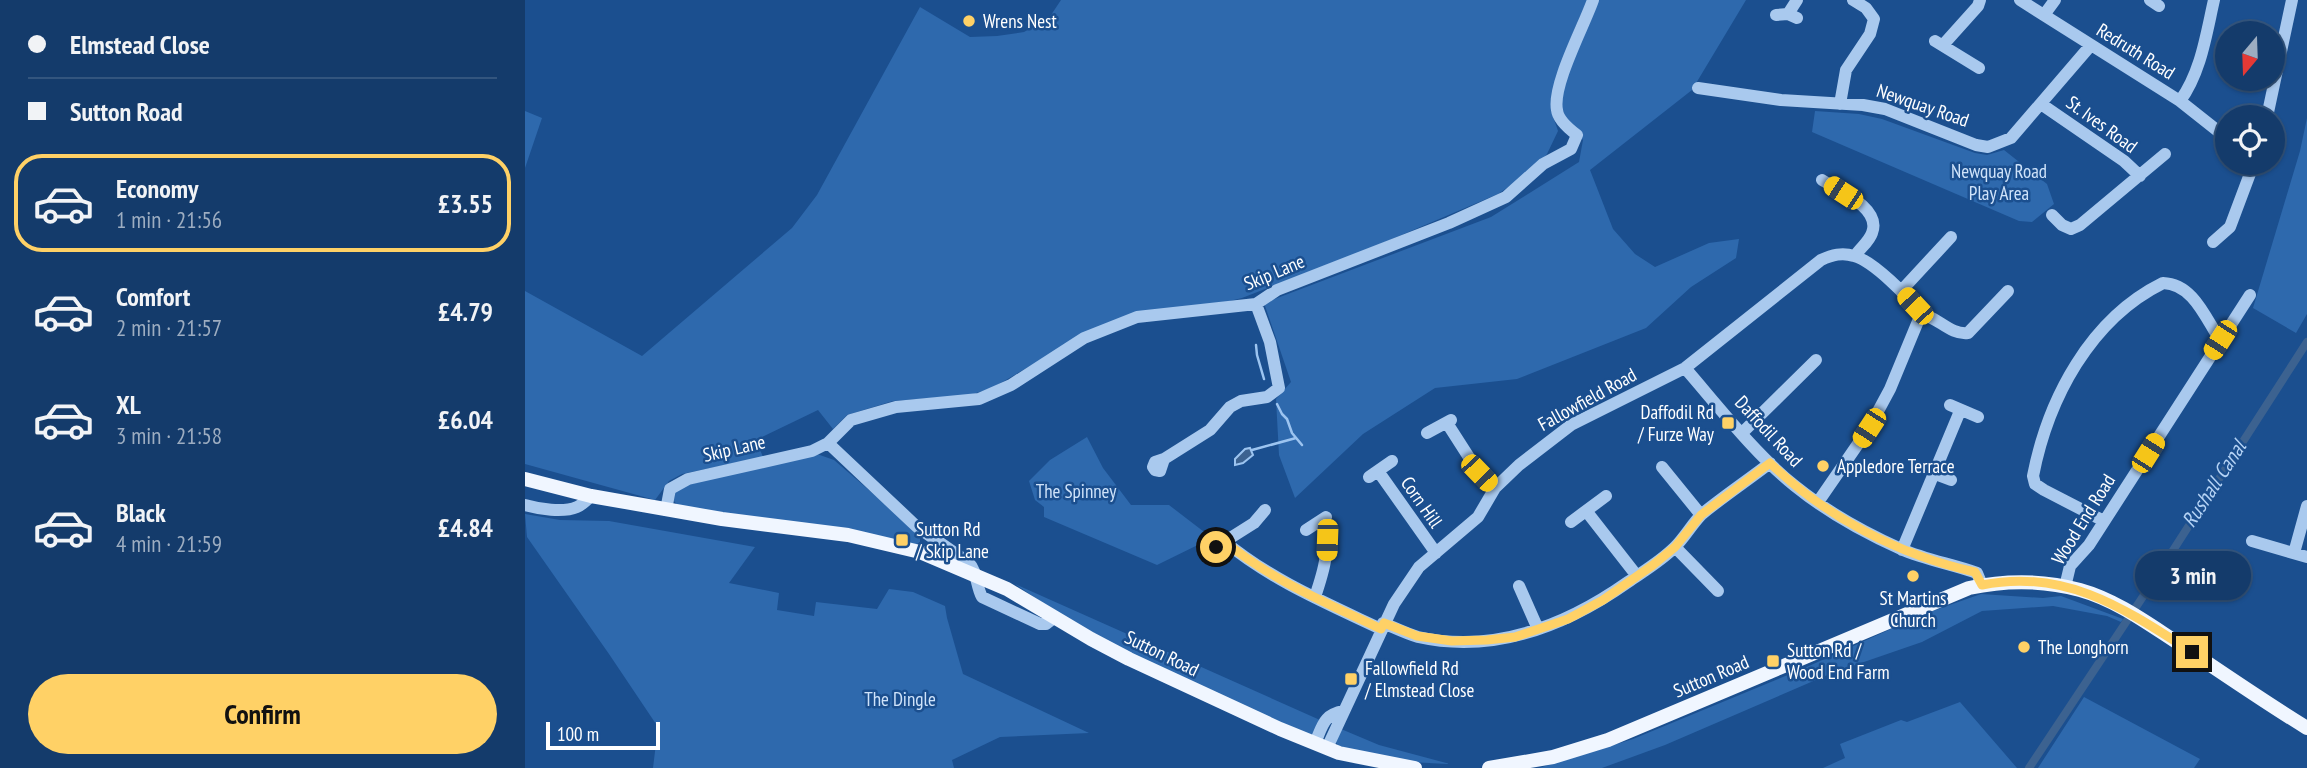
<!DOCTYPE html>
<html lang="en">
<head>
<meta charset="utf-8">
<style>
	:root { --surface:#143b6b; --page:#1d4271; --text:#f1f3f6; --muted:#9dadc1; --line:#33557e; --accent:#ffd166 }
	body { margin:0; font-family:"PT Sans Narrow",sans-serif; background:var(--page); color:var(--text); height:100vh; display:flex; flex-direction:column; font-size:26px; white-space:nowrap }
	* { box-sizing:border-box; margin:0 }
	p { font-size:23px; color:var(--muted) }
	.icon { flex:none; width:38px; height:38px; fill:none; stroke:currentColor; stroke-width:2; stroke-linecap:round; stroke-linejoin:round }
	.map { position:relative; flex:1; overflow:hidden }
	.side { display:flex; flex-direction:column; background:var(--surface); width:525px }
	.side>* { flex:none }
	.top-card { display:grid; align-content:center; height:154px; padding:0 28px; background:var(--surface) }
	.needle { width:46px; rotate:199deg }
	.tools { position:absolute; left:1690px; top:21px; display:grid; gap:14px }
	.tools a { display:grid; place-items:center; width:70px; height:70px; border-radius:50%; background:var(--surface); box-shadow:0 2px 5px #0004,0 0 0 2px var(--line); font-size:35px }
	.scale { position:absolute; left:21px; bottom:18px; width:114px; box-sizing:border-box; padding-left:7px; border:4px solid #fff; border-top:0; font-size:19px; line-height:24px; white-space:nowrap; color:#fff; -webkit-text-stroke:5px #1b4f8f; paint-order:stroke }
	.end { position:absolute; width:32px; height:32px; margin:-16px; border:9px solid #ffd166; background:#111; box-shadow:0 0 0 4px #111 }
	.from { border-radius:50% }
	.bubble { position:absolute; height:49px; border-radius:24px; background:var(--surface); box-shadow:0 2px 5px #0004,0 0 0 2px var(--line); font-size:23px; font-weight:800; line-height:49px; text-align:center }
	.car { position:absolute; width:21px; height:42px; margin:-21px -10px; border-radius:9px; box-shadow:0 0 5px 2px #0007; background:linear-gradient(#f5c518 24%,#345 0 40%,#f5c518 0 76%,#345 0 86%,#f5c518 0) }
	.top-card b { display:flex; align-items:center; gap:24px; height:66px; font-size:26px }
	.top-card b+b { border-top:2px solid var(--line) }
	.top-card i { width:18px; height:18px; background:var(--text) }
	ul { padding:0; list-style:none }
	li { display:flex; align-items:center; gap:21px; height:98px; margin:0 14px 10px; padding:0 14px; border:4px solid transparent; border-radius:28px }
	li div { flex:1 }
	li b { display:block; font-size:26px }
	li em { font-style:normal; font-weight:800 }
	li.active { border-color:var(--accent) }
	li>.icon { width:63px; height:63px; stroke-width:1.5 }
	.action { display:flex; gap:14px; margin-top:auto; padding:14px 28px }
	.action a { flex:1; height:80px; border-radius:42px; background:var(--accent); color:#111; font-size:28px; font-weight:800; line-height:80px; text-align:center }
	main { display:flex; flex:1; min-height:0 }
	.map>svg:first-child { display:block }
	.green { fill:#2e69ad }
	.water { fill:#3c6290; stroke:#9cc4f0; stroke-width:2 }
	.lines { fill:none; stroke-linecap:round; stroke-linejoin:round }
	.stream { stroke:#9cc4f0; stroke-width:2.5 }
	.canal { stroke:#3c6290; stroke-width:8 }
	.minor { stroke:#a9c9ee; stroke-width:12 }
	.major { stroke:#f0f6ff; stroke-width:14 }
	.route { stroke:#ffd166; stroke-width:9 }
	.poi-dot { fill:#ffd166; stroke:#1b4f8f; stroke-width:2.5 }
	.labels { text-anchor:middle; stroke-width:5; stroke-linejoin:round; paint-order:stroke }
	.poi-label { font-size:19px; fill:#fff; stroke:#1b4f8f; text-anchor:start }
	.street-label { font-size:19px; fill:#fff; stroke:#1b4f8f }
	.park-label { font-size:19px; fill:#cfe3fa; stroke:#1b4f8f }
	.water-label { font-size:21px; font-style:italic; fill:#b5d3f5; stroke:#1b4f8f }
</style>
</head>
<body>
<main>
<section class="side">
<div class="top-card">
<b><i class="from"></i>Elmstead Close</b>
<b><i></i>Sutton Road</b>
</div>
<ul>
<li class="active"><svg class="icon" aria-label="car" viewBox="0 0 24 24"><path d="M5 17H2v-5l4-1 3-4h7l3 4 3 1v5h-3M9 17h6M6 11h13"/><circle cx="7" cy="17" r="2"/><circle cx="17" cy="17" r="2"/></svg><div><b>Economy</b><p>1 min · 21:56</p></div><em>£3.55</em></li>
<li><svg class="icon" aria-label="car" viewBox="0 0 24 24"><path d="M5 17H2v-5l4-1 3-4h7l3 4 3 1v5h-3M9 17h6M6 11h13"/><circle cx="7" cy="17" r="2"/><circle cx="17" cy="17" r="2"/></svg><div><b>Comfort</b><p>2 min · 21:57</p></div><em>£4.79</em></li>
<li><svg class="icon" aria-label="car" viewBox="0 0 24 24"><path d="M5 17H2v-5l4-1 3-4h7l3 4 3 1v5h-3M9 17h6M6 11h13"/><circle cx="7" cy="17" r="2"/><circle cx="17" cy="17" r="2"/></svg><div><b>XL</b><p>3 min · 21:58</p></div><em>£6.04</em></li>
<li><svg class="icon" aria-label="car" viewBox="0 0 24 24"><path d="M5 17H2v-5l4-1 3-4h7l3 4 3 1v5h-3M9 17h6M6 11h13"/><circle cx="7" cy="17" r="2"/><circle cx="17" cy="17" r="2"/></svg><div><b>Black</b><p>4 min · 21:59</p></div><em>£4.84</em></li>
</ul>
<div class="action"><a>Confirm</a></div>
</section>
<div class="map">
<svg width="1782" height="768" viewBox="0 0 1782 768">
	<rect width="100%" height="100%" fill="#1b4f8f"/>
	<path class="green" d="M536,0H1064C1050,22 1027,83 1027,110C1027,116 1031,124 1033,131L1022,154L1006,172L973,194L853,245L717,298L684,306L606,314L550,340L467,388L445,395L368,401L322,415L308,429L293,410L231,440L238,457L157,474L144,481L130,500L0,464V291L117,356L267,228L292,195L395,7L445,37L472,36L499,32L524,18Z
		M1071,0H1221L1167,90L1065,170L1088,229L1110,254L1130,267L1184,243L1214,239L1211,258L1166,287L1121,328L992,379L910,388L838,434L770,498L754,455L751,399L766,382L739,303L966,217L1054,162L1058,140L1036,111L1037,87Z
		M0,111L17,118L0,168Z
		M1290,111L1334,114L1357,119L1450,153L1462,155L1479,150L1522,184L1529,204L1507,222L1494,221L1287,132Z
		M1782,118V314L1771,333L1728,308L1775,151Z
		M562,437L578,468L606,505H644L687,538L632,565L519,517V507L510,500L504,481L525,460Z
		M292,454L309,460L395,534V542L390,545L155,508L149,501L150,491L159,485Z
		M0,514L35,520L84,521L230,547L204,583L254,593L252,610L289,616L291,602L352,609L364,589L388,592L420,606L422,618L438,674L564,733L475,737L427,760L429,768H128L133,727L84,654L2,537Z
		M490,584L795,720L786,738L568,637Z
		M1456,594L1518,598L1536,596L1598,619L1596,622L1582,616L1528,606L1457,611L1397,642L1307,673L1140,745L1077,768H1014L1108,739L1275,670L1399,614Z
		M1559,697L1675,759L1669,768H1513Z
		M1435,702L1492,768H1298L1320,758L1315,744L1376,720L1382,722Z
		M816,729L854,745L925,764L884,762L814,748L811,742Z"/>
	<path class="water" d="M725,448L728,455L718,463L710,465V459L720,449Z"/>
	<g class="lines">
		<path class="stream" d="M731,345L732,355L739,379
			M752,404L757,414L762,419L767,433L777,445
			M727,450L771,438"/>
		<path class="canal" d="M1504,768L1627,583L1782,342"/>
		<path class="minor" d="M1495,0L1655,101L1703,139
			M1625,0L1634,6
			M1263,14L1272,0
			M1251,15L1263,14L1272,18
			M1519,15L1530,0
			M1410,41L1454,68
			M1418,45L1453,6L1455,0
			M1173,88L1256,100L1338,105L1360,109L1451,145L1463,147L1486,138L1566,45
			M1655,101C1676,72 1681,35 1689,0
			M1315,104L1321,70L1345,34L1349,19L1341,8L1328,0
			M1516,104L1599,161L1615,176
			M1742,117L1767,0
			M1297,180C1313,190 1357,208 1347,233C1344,242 1335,248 1330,256
			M1527,215L1537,225L1546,229L1555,225L1640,154
			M1688,242L1705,227L1729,163
			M1376,291L1426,237
			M1396,314C1413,317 1425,335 1443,333L1483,291
			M1160,368C1193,406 1231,455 1270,486C1301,511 1340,533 1376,549C1401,560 1427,564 1452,573L1457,585
			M1425,405L1453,417
			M922,423L954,473L970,488
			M902,433L926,420
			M1217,433L1291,360
			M303,443L391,526L444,563C452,571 451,586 457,597L515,624H521L530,617
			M639,459L630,462L628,467L630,470L635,471L639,459L685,430L705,407L716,401L742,397L754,388L745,342L731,304
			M1137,467L1176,515
			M853,471L911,553
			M1410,474L1426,480
			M844,477L867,461
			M1293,502L1344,428L1365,389L1396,314
			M0,505C14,509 38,513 52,507C57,505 62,500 66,496
			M141,510L145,489L163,479L287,451L303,443L326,420L371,407L454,399L486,385L559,338L612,317L731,304L752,290L924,223L981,197L1018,164L1046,149L1052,135C1044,129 1033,120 1032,110C1027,85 1059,26 1068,0
			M1062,512L1112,576
			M1579,521L1519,490L1510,484L1508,476C1523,399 1565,319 1638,283C1668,284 1680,317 1695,340
			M1046,522L1081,496
			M781,530L801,517
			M699,541C746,580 801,603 856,629
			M1727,541L1782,557
			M691,547L729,523L740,510
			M1150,547L1193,591
			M1377,550L1435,411
			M1769,553L1782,506
			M994,586L1013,629
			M1540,587L1545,566L1564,545L1725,295
			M790,597C800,567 805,552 797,520
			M858,623C870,628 882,634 893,637C969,654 1042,625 1103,582C1119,571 1136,561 1150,547C1160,537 1167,524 1177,514C1199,496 1223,480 1245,463
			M790,743C798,725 798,715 819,711
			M802,748L869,604L894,567L953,517L970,488L994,465L1046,425L1160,368L1296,260C1307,255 1317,252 1329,256C1348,261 1384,297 1396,314"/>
		<path class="major" d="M0,479L66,496L197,519L323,535L395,552L482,589L566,639L604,659L755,729L814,753L890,768
			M964,768L1028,757L1083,740L1444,588C1481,580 1518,580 1555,590C1591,600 1622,623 1653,643C1696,672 1738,701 1782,728"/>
	</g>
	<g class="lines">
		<path class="route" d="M691,547L699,541C746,580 802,603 856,629L859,623L892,636L927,641L962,640L990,637L1043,619L1078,600L1128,565L1150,547L1176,515L1245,463C1301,517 1374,555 1450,572L1457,585C1541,568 1600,609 1667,652"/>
	</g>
	<g class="poi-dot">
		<circle cx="444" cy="21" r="7"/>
		<rect x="1196" y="416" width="14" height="14" rx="3.5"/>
		<circle cx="1298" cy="466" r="7"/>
		<rect x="370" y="533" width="14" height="14" rx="3.5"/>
		<circle cx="1388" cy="576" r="7"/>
		<circle cx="1499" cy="647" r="7"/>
		<rect x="1241" y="654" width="14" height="14" rx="3.5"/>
		<rect x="819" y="672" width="14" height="14" rx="3.5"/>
	</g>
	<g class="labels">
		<g class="poi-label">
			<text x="458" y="28">Wrens Nest</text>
			<text x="1189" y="419" text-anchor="end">Daffodil Rd<tspan x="1189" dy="22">/ Furze Way</tspan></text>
			<text x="1312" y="473">Appledore Terrace</text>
			<text x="391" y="536">Sutton Rd<tspan x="391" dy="22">/ Skip Lane</tspan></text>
			<text x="1388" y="605" text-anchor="middle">St Martins<tspan x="1388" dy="22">Church</tspan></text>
			<text x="1513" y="654">The Longhorn</text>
			<text x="1262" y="657">Sutton Rd /<tspan x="1262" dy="22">Wood End Farm</tspan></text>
			<text x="840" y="675">Fallowfield Rd<tspan x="840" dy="22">/ Elmstead Close</tspan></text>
		</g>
		<g class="street-label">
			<text transform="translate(1611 51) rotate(32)" y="7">Redruth Road</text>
			<text transform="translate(1398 105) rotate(19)" y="7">Newquay Road</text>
			<text transform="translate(1577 124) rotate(36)" y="7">St. Ives Road</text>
			<text transform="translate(749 272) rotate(-23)" y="7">Skip Lane</text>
			<text transform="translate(1062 399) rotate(-29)" y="7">Fallowfield Road</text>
			<text transform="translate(1244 431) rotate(47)" y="7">Daffodil Road</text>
			<text transform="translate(209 448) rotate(-13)" y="7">Skip Lane</text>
			<text transform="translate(897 502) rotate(55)" y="7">Corn Hill</text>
			<text transform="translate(1558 519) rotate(-58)" y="7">Wood End Road</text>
			<text transform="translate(637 653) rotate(26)" y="7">Sutton Road</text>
			<text transform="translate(1186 676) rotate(-23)" y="7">Sutton Road</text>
		</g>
		<g class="park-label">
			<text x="1474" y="178">Newquay Road<tspan x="1474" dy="22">Play Area</tspan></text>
			<text x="551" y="498">The Spinney</text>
			<text x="375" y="706">The Dingle</text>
		</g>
		<g class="water-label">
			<text transform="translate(1689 484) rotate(-57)" y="7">Rushall Canal</text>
		</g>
	</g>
</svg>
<div class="tools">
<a><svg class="needle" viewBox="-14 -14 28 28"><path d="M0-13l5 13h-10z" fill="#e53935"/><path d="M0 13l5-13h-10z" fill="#9dadc1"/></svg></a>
<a><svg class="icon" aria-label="locate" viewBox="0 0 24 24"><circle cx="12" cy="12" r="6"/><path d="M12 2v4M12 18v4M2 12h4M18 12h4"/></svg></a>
</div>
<div class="scale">100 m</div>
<i class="end from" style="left:691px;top:547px"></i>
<i class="end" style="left:1667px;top:652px"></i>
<div class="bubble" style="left:1610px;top:551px;width:116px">3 min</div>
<i class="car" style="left:1318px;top:193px;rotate:303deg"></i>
<i class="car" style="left:1390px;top:306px;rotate:317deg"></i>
<i class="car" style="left:1695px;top:340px;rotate:213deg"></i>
<i class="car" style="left:1344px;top:428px;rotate:213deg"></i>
<i class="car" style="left:1623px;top:453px;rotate:32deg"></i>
<i class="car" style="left:954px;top:473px;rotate:136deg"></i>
<i class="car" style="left:802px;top:540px;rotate:182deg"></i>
</div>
</main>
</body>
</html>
